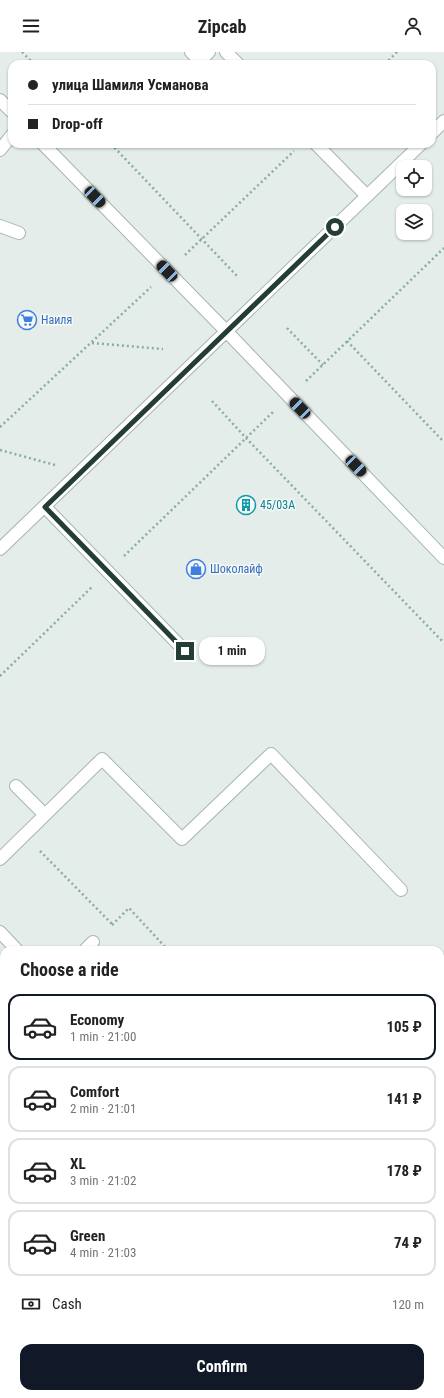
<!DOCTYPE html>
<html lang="en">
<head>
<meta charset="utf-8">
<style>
	:root { --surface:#fff; --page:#f2f2f2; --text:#222; --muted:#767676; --line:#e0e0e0; --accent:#111827 }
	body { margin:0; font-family:"Roboto Condensed",sans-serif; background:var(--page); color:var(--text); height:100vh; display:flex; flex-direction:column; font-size:15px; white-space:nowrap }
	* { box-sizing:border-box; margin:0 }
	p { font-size:13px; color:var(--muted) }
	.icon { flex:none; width:22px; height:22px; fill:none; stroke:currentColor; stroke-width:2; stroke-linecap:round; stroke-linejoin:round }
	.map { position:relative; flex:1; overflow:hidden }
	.panel { position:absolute; left:0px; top:894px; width:444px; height:452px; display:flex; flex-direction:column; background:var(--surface); border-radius:12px 12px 0 0; box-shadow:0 1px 3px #0004 }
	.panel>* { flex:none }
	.hud { position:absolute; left:8px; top:8px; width:428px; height:88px; border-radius:12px; box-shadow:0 1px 3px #0004; display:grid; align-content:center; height:88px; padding:0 20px; background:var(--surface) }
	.fabs { position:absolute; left:396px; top:108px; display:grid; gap:8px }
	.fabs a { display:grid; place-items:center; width:36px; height:36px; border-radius:8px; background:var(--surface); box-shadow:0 1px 3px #0004; font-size:20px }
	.end { position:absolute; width:18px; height:18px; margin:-9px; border:5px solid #253d37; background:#fff; box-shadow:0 0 0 2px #fff }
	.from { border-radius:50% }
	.bubble { position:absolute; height:28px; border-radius:12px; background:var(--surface); box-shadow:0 1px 3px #0004; font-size:13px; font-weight:700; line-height:28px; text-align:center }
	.car { position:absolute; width:12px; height:24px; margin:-12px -6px; border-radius:5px; box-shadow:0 0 3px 1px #0007; background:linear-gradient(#222 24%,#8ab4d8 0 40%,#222 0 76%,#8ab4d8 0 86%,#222 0) }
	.hud b { display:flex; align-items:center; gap:14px; height:38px; font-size:15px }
	.hud b+b { border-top:1px solid var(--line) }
	.hud i { width:10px; height:10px; background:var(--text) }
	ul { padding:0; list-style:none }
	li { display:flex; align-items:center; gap:12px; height:66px; margin:0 8px 6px; padding:0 12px; border:2px solid var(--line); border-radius:12px }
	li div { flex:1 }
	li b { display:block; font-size:15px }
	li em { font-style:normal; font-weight:700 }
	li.on { border-color:var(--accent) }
	li>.icon { width:36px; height:36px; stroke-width:1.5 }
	h2 { padding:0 20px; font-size:18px; line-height:48px }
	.pay { display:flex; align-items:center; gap:10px; height:44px; padding:0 20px; font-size:15px }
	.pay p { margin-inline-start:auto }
	.primary-button { display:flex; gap:8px; margin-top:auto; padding:8px 20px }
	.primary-button a { flex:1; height:46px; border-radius:12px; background:var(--accent); color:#fff; font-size:16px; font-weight:700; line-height:46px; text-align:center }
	header { display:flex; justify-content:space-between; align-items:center; height:52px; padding:0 20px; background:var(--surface); font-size:18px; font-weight:700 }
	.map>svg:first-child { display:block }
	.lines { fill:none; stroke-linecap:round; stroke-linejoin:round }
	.lane-casing { stroke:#a7b5b0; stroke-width:14 }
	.street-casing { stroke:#a7b5b0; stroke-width:14 }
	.path { stroke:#87aea2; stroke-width:2.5; stroke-dasharray:2 3; stroke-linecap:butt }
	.lane { stroke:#fff; stroke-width:12 }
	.street { stroke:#fff; stroke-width:12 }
	.route { stroke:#253d37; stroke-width:5 }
	.labels { text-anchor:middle; stroke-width:3; stroke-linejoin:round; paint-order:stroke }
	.shop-label { font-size:12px; fill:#366cbe; stroke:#f4f9f7; text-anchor:start }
	.culture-label { font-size:12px; fill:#0d838f; stroke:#f4f9f7; text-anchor:start }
</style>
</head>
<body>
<header><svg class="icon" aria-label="menu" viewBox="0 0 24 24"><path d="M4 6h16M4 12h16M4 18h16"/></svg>Zipcab<svg class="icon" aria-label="person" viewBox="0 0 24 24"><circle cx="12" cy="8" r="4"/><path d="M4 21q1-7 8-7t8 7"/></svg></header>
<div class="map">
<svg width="444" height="1346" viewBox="0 0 444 1346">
	<rect width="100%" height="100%" fill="#e4ede9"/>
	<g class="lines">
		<g class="lane-casing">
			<path id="lane" d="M191,0L200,9L209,0
				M226,0L238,12
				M316,92L367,144
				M0,98L12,83
				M0,174L19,181
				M45,455L185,599
				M16,734L45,763
				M0,807L102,707L182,787L271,702L401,838
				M0,880L17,898
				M85,898L93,890
				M440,1007L444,1003
				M440,1031L444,1035
				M0,1268L4,1264
				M440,1334L444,1330
				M230,1342L234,1346
				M427,1346L431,1342"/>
		</g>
		<g class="street-casing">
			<path id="street" d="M0,48L12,60
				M432,81L444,69
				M43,92L227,280L444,506
				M0,497L421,92"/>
		</g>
		<path class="path" d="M22,0L34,12
			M385,12L397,0
			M111,92L238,225
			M185,203L294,99
			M287,276L323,313
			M347,289L444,390
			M92,291L163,297
			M306,329L444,196
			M212,349L246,386L444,591
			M0,375L151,235
			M0,398L55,413
			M124,504L273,360
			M0,624L92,535
			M40,799L112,872
			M112,873L129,856L168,898
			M440,1198L444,1203"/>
		<use href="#lane" class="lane"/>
		<use href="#street" class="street"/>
	</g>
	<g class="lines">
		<path class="route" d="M185,599L45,455L335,175"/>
	</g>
	<defs>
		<g id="supermarket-ring" transform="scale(1)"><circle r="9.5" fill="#f4f9f7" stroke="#3f7fe0" stroke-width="1.5"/><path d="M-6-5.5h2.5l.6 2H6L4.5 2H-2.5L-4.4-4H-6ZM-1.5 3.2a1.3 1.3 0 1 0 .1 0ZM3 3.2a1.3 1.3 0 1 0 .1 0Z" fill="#3f7fe0"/></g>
		<g id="building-ring" transform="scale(1)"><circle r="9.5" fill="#f4f9f7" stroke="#0f9aa8" stroke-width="1.5"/><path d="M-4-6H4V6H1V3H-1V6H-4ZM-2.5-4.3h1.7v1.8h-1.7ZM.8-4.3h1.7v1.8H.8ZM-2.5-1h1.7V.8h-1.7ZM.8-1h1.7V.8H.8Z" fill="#0f9aa8"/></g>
		<g id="shop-ring" transform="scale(1)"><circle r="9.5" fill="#f4f9f7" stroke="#3f7fe0" stroke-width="1.5"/><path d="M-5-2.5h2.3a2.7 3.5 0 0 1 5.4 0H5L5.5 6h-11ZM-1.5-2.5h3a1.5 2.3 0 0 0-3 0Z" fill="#3f7fe0"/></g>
	</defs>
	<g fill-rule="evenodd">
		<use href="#supermarket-ring" x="27" y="268"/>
		<use href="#building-ring" x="246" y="453"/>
		<use href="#shop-ring" x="196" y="517"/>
	</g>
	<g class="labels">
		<g class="shop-label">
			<text x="41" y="272">Наиля</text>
			<text x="210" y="521">Шоколайф</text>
		</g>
		<g class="culture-label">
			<text x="260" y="457">45/03А</text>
		</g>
	</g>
</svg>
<div class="fabs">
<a><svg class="icon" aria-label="locate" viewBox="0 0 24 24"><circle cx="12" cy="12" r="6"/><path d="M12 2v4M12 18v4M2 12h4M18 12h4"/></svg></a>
<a><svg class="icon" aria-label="layers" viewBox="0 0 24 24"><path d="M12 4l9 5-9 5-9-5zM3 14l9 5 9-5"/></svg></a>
</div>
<i class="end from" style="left:335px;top:175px"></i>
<i class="end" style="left:185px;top:599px"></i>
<div class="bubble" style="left:199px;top:585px;width:66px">1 min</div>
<i class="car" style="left:95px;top:145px;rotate:136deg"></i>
<i class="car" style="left:167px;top:219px;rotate:316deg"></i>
<i class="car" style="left:300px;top:356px;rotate:316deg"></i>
<i class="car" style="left:356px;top:414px;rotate:136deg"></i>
<div class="hud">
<b><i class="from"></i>улица Шамиля Усманова</b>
<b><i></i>Drop-off</b>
</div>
<section class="panel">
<h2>Choose a ride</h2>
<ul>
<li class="on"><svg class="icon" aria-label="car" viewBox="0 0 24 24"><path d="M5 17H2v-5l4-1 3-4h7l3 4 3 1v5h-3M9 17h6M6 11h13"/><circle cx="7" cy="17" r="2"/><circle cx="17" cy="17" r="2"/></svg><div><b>Economy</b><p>1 min · 21:00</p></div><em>105 ₽</em></li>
<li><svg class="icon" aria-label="car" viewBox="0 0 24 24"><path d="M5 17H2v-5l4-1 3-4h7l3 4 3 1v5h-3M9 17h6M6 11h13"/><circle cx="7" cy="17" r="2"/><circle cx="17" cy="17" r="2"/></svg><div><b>Comfort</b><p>2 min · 21:01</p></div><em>141 ₽</em></li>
<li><svg class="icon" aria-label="car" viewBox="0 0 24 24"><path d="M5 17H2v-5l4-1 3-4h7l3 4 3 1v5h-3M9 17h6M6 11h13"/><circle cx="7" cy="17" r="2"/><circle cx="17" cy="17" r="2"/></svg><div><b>XL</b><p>3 min · 21:02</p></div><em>178 ₽</em></li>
<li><svg class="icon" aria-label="car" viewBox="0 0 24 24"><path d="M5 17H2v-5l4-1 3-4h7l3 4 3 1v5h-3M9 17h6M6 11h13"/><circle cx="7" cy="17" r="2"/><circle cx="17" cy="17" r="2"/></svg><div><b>Green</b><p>4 min · 21:03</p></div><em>74 ₽</em></li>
</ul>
<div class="pay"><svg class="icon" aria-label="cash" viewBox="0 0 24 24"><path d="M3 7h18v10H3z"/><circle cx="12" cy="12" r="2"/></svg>Cash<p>120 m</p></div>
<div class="primary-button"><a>Confirm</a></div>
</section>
</div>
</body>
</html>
